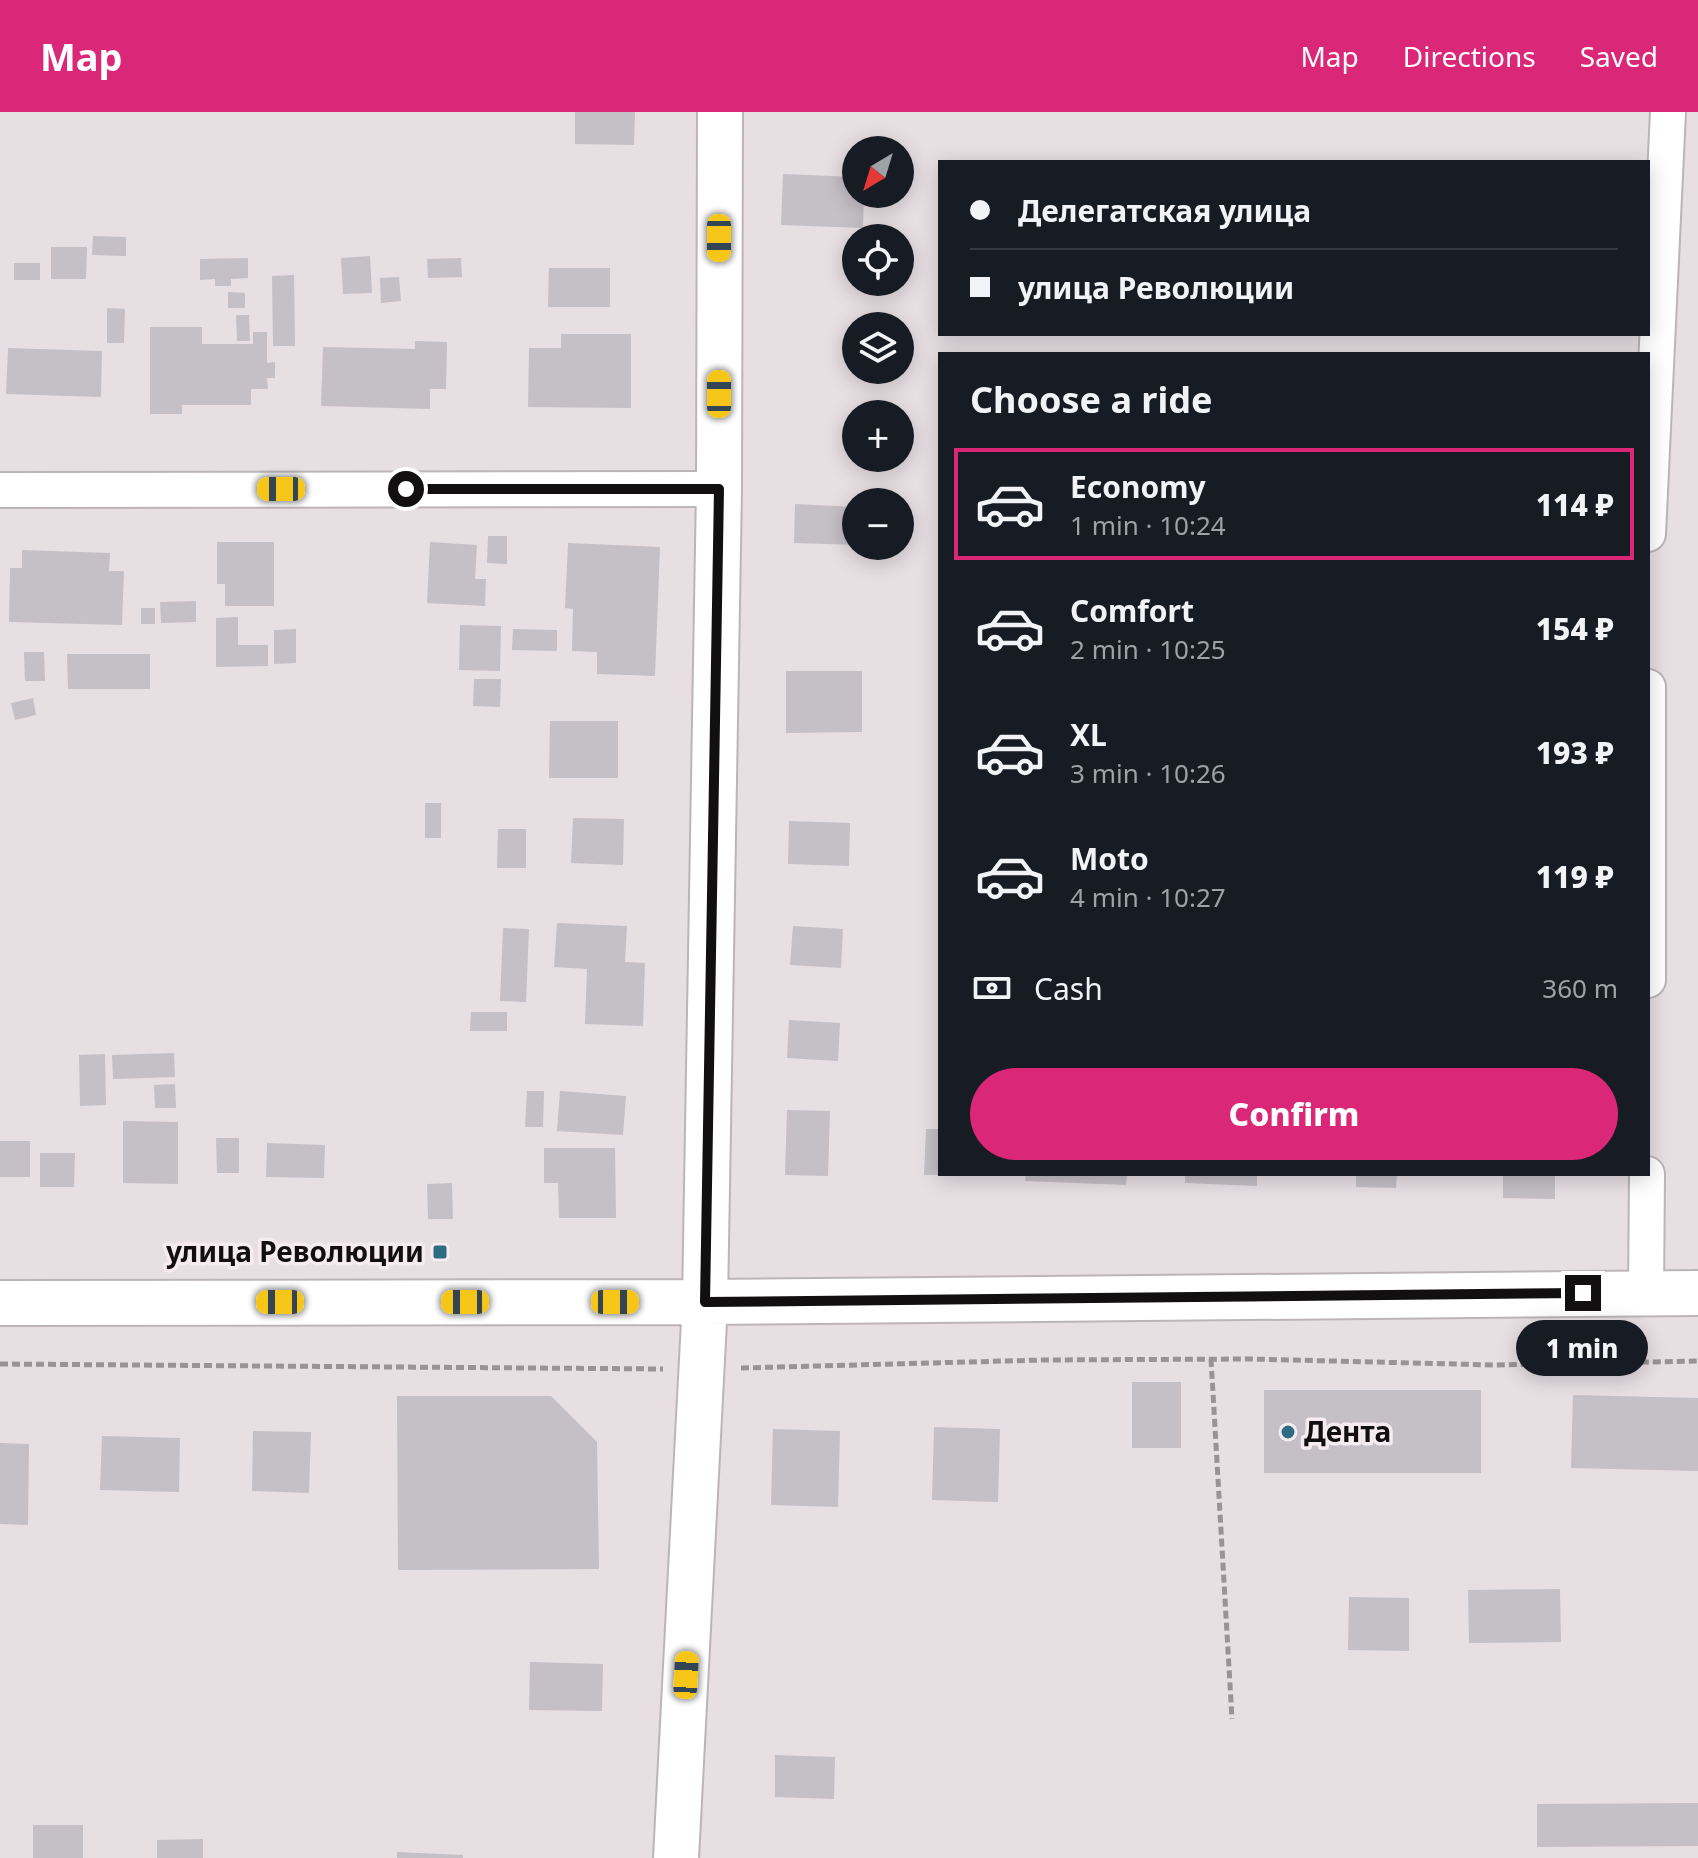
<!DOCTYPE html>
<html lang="en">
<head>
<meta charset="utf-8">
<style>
	:root { --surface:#171b24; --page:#20242c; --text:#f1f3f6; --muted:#9ea1a6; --line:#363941; --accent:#db2777 }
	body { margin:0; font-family:"Noto Sans",sans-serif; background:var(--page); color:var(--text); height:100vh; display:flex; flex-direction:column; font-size:30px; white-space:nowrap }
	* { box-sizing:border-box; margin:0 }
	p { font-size:26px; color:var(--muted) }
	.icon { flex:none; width:44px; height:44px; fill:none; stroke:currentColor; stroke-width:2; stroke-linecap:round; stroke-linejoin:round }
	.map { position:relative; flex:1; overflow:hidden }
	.side { position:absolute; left:938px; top:240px; width:712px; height:824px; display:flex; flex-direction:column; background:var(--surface); border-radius:0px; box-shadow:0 4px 20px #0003 }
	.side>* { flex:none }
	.top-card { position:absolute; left:938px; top:48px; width:712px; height:176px; border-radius:0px; box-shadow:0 4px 20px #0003; display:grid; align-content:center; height:176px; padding:0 32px; background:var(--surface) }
	.needle { width:52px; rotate:218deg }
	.fabs { position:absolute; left:842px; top:24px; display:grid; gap:16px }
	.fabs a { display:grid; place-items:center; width:72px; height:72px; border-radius:50%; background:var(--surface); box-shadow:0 4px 20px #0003; font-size:40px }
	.end { position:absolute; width:36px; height:36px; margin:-18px; border:10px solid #120f10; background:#fff; box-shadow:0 0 0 4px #fff }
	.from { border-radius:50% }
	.bubble { position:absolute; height:56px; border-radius:28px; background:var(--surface); box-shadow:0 4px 20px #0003; font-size:26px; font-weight:800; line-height:56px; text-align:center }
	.car { position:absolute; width:24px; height:48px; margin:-24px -12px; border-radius:10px; box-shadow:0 0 6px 2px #0007; background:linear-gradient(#f5c518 24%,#345 0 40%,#f5c518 0 76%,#345 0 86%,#f5c518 0) }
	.top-card b { display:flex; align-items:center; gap:28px; height:76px; font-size:30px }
	.top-card b+b { border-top:2px solid var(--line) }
	.top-card i { width:20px; height:20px; background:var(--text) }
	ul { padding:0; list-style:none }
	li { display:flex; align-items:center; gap:24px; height:112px; margin:0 16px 12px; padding:0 16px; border:4px solid transparent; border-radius:0px }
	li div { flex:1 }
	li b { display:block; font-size:30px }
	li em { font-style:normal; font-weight:800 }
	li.selected { border-color:var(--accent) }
	li>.icon { width:72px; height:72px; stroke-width:1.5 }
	h2 { padding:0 32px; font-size:36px; line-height:96px }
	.pay { display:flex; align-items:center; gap:20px; height:88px; padding:0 32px; font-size:30px }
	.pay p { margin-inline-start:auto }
	.action { display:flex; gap:16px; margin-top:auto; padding:16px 32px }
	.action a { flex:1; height:92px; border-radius:48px; background:var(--accent); color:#fff; font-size:32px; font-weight:800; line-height:92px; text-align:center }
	header { display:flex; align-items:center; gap:48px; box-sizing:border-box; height:112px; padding:0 40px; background:var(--accent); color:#fff }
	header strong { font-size:38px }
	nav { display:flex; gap:44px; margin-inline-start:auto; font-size:28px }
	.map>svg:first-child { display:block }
	.building { fill:#c5bfc6 }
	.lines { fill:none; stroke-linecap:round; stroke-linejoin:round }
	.street-casing { stroke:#bdb4b8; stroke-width:38 }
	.secondary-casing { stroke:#bdb4b8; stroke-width:48 }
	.path { stroke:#9a9396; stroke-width:5; stroke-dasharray:8 4; stroke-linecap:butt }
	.street { stroke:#fff; stroke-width:34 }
	.secondary { stroke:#fff; stroke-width:44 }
	.route { stroke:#120f10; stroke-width:10 }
	.poi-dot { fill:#2d6c81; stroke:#f6ecf0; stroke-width:3 }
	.labels { text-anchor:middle; stroke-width:7; stroke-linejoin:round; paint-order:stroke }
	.poi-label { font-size:28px; font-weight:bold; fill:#120f10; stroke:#f6ecf0; text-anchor:end }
</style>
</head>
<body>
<header>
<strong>Map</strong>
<nav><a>Map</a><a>Directions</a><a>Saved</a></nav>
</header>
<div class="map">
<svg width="1698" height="1746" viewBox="0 0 1698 1746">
	<rect width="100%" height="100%" fill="#e8dfe3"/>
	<path class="building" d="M575,0H635L634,33L575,32Z
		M783,62L856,65V82H864L863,116L781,113Z
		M93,124L126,125V144L92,143Z
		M51,135H87L86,167H51Z
		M370,144L372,181L343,182L341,146Z
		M248,146V166L231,167V174H215V167L200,168V147Z
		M461,146L462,165L428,166L427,147Z
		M14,151H40V168H14Z
		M549,156H610V195H548Z
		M294,163L295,234H273L272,164Z
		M399,165L401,189L381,191L380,166Z
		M228,180L245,181V196H228Z
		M107,196L125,197L124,231H107Z
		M236,203H249L250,229H237Z
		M150,215H202V232H253V220H267V251L275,250V266H267L268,277H251V293H182V302H150Z
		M561,222H631V296L528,295L529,236H561Z
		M415,229L447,230L446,277H430V297L321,294L323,235L415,237Z
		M8,236L102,239L101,285L6,282Z
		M795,392L856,395V433L794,431Z
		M488,424H507V452L487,451Z
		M217,430H274V494H225V472H217Z
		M430,430L477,433L475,467H486L485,494L427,491Z
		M568,431L660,435L655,564L597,562V540L572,539L573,497L565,496Z
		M22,438L110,441L109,459H124L122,513L9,510L10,456H22Z
		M196,489V510L161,511L160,490Z
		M141,496H155V512H141Z
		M238,505V533H268V554L216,555V506Z
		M460,513L501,514L500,559L459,558Z
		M296,517V551L274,552V518Z
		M513,517L557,518V539L512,538Z
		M24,540H44L45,569H25Z
		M67,542H150V577H68Z
		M786,559H862V620L786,621Z
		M474,567H501L500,595L473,594Z
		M33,586L36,603L15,608L11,591Z
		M550,609H618V666H549Z
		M425,691H441V726H425Z
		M573,706L624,707L623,753L571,751Z
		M789,709L850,711L849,754L788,752Z
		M498,717H526V756H497Z
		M557,811L627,814L625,850L645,851L643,914L585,912L587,857L554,855Z
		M793,814L843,817L841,856L790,853Z
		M503,816L529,817L526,890L500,889Z
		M471,900H507V919H470Z
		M789,908L840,911L838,949L787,946Z
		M174,941L175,965L113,967L112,943Z
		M105,942L106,993L80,994L79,943Z
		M175,972L176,996H155L154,973Z
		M527,979H544L543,1015H525Z
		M560,979L626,984L623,1023L557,1019Z
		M787,998L830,999L828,1064L785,1063Z
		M123,1009L178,1010V1072L123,1071Z
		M926,1017H940V1063H924Z
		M216,1026H239V1061H217Z
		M0,1029H30V1065H0Z
		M267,1031L325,1033L324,1066L266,1065Z
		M544,1036H615L616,1106H559L558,1071H544Z
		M40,1041H75L74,1075H40Z
		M1026,1062H1127L1126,1073L1025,1069Z
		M1185,1062H1257V1074L1185,1071Z
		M1356,1062H1397L1396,1076L1356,1075Z
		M1503,1062H1555V1087L1503,1086Z
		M452,1071L453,1107H428L427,1072Z
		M1132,1270H1181V1336H1132Z
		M1264,1278H1481V1361H1264Z
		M1573,1283L1698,1286V1359L1571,1356Z
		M397,1284H551L597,1330L599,1457L398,1458Z
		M934,1315L1000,1317L998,1390L932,1388Z
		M773,1317L840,1319L838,1395L771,1393Z
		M253,1319L311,1320L309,1381L252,1379Z
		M102,1324L180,1326L179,1380L100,1378Z
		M0,1331L29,1332L28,1413L0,1412Z
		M1560,1477L1561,1530L1469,1531L1468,1478Z
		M1349,1485L1409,1486V1539L1348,1538Z
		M530,1550L603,1552L602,1599L529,1598Z
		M775,1643L835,1645L834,1687L775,1685Z
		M1698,1691V1734L1537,1735V1692Z
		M33,1713H83V1746H33Z
		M203,1727V1746H157V1728Z
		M397,1740L463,1743V1746H397Z"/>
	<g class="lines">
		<g class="street-casing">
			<path id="street" d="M0,378L719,377
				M1648,422L1668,0
				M1648,575V868
				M1646,1181L1647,1062"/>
		</g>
		<g class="secondary-casing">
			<path id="secondary" d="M0,1191L705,1190L1698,1181
				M676,1746L705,1190L719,377L720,0"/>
		</g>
		<path class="path" d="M1211,1247L1232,1607
			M0,1252L663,1257
			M741,1256L1043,1248L1250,1247L1496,1253L1698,1249"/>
		<use href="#street" class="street"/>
		<use href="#secondary" class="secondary"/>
	</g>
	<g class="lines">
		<path class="route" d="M406,377H719L705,1190L1583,1181"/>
	</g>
	<g class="poi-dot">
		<rect x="432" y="1132" width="16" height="16" rx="4"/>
		<circle cx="1288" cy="1320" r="8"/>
	</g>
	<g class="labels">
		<g class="poi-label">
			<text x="424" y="1150">улица Революции</text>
			<text x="1304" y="1330" text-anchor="start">Дента</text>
		</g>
	</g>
</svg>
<div class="fabs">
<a><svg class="needle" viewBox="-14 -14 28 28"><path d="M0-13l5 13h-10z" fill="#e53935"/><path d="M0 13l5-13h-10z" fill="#9ea1a6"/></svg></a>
<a><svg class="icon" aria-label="locate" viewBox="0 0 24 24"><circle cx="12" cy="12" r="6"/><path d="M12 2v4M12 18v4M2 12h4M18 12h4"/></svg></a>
<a><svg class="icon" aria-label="layers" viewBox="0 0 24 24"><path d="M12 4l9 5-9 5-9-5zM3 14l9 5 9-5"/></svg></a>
<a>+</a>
<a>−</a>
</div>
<i class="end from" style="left:406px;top:377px"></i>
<i class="end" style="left:1583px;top:1181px"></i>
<div class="bubble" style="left:1516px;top:1208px;width:132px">1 min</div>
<i class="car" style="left:719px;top:126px;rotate:180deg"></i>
<i class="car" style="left:719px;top:282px;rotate:0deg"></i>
<i class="car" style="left:281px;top:377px;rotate:270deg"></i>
<i class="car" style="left:280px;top:1190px;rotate:270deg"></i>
<i class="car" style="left:465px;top:1190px;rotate:270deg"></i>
<i class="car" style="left:615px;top:1190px;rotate:90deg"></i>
<i class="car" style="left:686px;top:1563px;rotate:3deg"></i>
<div class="top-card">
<b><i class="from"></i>Делегатская улица</b>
<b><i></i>улица Революции</b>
</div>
<section class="side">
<h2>Choose a ride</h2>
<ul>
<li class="selected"><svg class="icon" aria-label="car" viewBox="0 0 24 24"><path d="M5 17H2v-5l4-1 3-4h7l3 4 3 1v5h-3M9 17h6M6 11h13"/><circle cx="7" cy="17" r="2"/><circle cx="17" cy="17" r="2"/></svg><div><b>Economy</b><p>1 min · 10:24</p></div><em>114 ₽</em></li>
<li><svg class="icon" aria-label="car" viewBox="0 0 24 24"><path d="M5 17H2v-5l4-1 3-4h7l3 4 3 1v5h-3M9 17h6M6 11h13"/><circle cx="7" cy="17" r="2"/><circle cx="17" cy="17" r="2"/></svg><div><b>Comfort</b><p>2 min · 10:25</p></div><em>154 ₽</em></li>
<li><svg class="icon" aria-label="car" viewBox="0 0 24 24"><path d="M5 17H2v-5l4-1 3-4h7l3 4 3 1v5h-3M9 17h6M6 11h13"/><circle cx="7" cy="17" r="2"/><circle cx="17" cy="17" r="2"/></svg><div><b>XL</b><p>3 min · 10:26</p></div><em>193 ₽</em></li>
<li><svg class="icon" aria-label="car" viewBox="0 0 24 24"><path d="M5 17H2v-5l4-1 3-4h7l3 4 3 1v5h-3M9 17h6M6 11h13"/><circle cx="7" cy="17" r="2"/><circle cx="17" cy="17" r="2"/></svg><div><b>Moto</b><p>4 min · 10:27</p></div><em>119 ₽</em></li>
</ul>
<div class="pay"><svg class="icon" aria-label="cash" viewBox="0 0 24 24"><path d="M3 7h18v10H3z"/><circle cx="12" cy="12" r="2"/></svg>Cash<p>360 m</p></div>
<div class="action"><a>Confirm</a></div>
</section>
</div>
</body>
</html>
